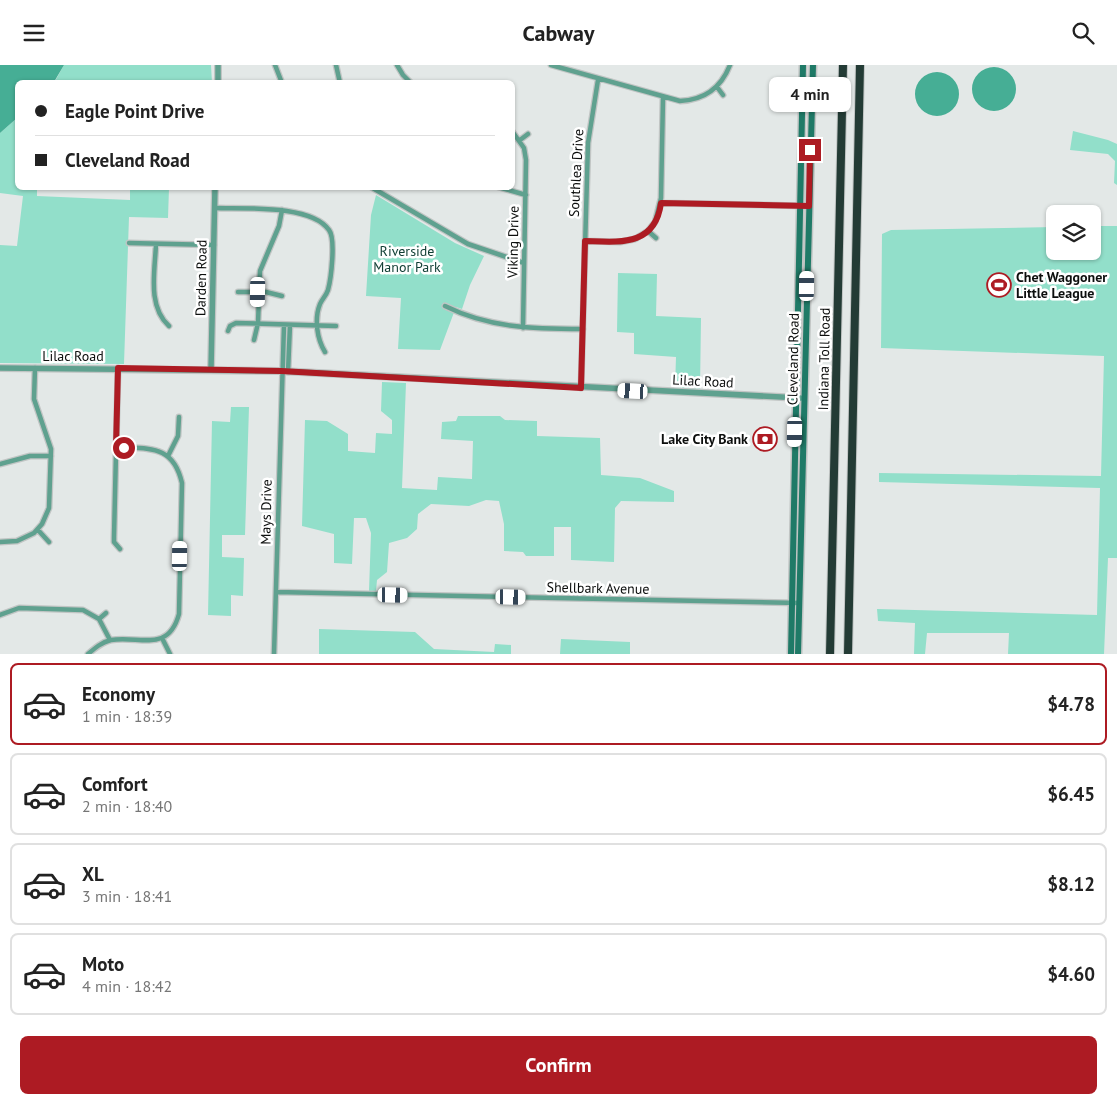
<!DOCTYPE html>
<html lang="en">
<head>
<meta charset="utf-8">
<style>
	:root { --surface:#fff; --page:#f2f2f2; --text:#222; --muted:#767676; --line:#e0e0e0; --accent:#ad1b23 }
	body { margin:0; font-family:"PT Sans",sans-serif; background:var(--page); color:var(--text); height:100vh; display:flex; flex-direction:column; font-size:19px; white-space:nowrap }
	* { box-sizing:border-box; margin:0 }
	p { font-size:16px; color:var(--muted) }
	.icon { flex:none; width:28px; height:28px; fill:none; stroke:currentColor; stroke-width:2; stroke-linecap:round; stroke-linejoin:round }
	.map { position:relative; height:589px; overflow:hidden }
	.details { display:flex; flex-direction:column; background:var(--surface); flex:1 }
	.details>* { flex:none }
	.hud { position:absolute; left:15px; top:15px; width:500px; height:110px; border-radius:8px; box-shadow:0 1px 4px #0004; display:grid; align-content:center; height:110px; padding:0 20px; background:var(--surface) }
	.fabs { position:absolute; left:1046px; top:140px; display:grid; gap:10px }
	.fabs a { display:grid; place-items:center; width:55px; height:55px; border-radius:8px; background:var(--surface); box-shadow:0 1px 4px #0004; font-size:25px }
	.end { position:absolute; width:22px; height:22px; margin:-11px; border:6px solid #ad1b23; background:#fff; box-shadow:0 0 0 2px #fff }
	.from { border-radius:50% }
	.bubble { position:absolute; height:35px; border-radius:8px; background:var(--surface); box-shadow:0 1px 4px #0004; font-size:16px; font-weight:700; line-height:35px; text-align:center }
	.car { position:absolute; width:15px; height:30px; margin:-15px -8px; border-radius:6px; box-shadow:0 0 4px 1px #0007; background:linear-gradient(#fff 24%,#345 0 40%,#fff 0 76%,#345 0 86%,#fff 0) }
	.hud b { display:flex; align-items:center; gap:18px; height:48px; font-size:19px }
	.hud b+b { border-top:1px solid var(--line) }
	.hud i { width:12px; height:12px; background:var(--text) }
	ul { padding:9px 0 0; list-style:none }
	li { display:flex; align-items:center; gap:15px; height:82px; margin:0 10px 8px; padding:0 10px; border:2px solid var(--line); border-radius:8px }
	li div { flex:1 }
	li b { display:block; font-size:19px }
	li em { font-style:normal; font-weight:700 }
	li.current { border-color:var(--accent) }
	li>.icon { width:45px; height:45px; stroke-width:1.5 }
	.cta { display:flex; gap:10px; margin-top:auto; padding:10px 20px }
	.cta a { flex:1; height:58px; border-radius:8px; background:var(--accent); color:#fff; font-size:20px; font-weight:700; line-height:58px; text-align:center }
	header { display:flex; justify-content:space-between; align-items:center; height:65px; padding:0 20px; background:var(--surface); font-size:22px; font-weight:700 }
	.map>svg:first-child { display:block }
	.green { fill:#92dfca }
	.water { fill:#46ae95 }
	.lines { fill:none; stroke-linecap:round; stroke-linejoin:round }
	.minor-casing { stroke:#c1c5c4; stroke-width:7 }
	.tertiary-casing { stroke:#c1c5c4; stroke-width:8 }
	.secondary-casing { stroke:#c1c5c4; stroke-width:9 }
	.motorway-casing { stroke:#c1c5c4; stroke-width:10 }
	.minor { stroke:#5fa18f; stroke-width:4.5 }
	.tertiary { stroke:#5fa18f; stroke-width:5.5 }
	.secondary { stroke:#1f7a67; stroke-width:6 }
	.motorway { stroke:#233b35; stroke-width:8 }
	.route { stroke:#ad1b23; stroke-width:6 }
	.labels { text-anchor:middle; stroke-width:5; stroke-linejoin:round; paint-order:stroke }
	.street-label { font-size:14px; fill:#0c0e0d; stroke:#fff }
	.park-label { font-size:14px; fill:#0f3d33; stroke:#fff }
	.poi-label { font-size:14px; font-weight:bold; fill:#0c0e0d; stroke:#fff; text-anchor:start }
</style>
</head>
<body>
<header><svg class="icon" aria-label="menu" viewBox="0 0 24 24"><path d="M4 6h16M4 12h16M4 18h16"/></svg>Cabway<svg class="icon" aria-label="search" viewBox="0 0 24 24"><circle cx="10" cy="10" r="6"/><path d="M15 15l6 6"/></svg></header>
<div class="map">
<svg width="1117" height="589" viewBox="0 0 1117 589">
	<rect width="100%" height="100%" fill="#e3e8e7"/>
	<path class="green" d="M64,0H211L212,18H54Z
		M17,53L18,122L37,123V131L130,135V123H169L168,153L129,152L124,299L0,298V180L17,181L23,131L0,128V68Z
		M1073,66L1108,75L1117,79V120L1114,118L1115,96L1108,89L1070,85Z
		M376,130L455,178L484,191L470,220L462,244L456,242L440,285L398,284L401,233L366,231L371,150Z
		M1093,161H1117V493H1108L1104,589H1008L1009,568H927L925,589H914L915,558L878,556L877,544L1097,550L1100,423L879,417V408L1101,411L1104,291L881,283L882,169L891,165L1055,162V186H1092Z
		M618,208L657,209L656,251L701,253L700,324L675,322L676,292L634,289V268L617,267Z
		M382,317L406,318L402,423L437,425L438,412L472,414L473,376L441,374L442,357L456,356L458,351H500L505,355L537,356V371L600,373L601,410L640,413L674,426V437L621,436L615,443L614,497L571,495V462H554V491H526L523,487L504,486V459L499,436L486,435L469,441L431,439L418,449L417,464L407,473L389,478L387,507L377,515L376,526H369L371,468L366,453H354L352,499L334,498V469L302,461L305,355L327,356L348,369V386L375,388L376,368L392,369V355L381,346Z
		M231,342H249L245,470H222V492L244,493L243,531L231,530V551L208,550L212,356L230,357Z
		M319,564L415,567L434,584L494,587L495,579L511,580V589H319Z
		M561,574L630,577V589H560Z"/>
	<path class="water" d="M0,0H64L54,17L18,18L17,53L0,68Z
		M972 24a22 22 0 1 1 44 0a22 22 0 1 1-44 0Z
		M915 29a22 22 0 1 1 44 0a22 22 0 1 1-44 0Z"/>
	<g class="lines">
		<g class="minor-casing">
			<path id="minor" d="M275,0L282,18
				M336,0L340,18
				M397,0L403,10L411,18
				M551,0L680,36C704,35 721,23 730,0
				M717,22L723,30
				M512,66L524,83L526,95L523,263
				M520,75L528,69
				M371,122L468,179L524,198
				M498,122L526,130
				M661,138L809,141
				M215,143C243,144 311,139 329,165C336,174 331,214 328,225C326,231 322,234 320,239C314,254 317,274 325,287
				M648,166L656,173
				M585,176L620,177L635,174L648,166L655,157L661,133L663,33
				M129,178L214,180
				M156,179C155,206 147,241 169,261
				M238,227H266L282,231
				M445,241C489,263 534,264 583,264
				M228,266L230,261L236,258L336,261
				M254,275L258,258L260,206L279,161L282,145
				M118,303L114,472V477L120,484
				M288,307L290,260
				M581,323L588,78L598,15
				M168,391L178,371L179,352
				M0,399L30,391H51
				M38,465L49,477
				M0,477L17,476L34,468L42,459L49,443L51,384L34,334L35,303
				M276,527L799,538
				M0,550L19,543L83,545L99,554L110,575
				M99,554L106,548
				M162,573L170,589
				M88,589C95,583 102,577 111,575C139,570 168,589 179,549L182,418C173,379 149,384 116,382
				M274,589L284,260"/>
		</g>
		<g class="tertiary-casing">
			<path id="tertiary" d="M218,0V18
				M0,303L281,306L800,333
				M211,304L215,122"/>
		</g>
		<g class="secondary-casing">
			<path id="secondary" d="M791,589L803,0
				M798,589L813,0"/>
		</g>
		<g class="motorway-casing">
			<path id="motorway" d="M830,589L843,0
				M848,589L860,0"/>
		</g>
		<use href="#minor" class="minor"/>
		<use href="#tertiary" class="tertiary"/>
		<use href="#secondary" class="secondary"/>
		<use href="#motorway" class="motorway"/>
	</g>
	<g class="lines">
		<path class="route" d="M124,383L116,382L118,303L281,306L581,323L585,176C619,177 655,182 661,138L809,141L810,85"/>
	</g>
	<defs>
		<g id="stadium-ring" transform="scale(1.25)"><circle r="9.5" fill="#fff" stroke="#ad1b23" stroke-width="1.5"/><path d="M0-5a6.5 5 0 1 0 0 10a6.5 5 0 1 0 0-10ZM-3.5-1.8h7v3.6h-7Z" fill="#ad1b23"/></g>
		<g id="bank-ring" transform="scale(1.25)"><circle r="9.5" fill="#fff" stroke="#ad1b23" stroke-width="1.5"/><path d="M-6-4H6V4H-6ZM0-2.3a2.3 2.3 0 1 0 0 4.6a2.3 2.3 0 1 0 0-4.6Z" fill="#ad1b23"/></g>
	</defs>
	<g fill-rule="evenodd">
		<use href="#stadium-ring" x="999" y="220"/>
		<use href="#bank-ring" x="765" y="374"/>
	</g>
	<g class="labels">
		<g class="street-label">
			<text transform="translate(576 108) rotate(-87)" y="5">Southlea Drive</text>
			<text transform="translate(513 177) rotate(-89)" y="5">Viking Drive</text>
			<text transform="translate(201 213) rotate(-89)" y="5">Darden Road</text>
			<text x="73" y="296">Lilac Road</text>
			<text transform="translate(793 294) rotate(-89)" y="5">Cleveland Road</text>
			<text transform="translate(824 294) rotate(-89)" y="5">Indiana Toll Road</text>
			<text transform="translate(703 316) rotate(3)" y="5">Lilac Road</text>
			<text transform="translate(266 447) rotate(-89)" y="5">Mays Drive</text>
			<text transform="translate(598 523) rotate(1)" y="5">Shellbark Avenue</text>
		</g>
		<g class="park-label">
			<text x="407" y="191">Riverside<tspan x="407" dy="16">Manor Park</tspan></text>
		</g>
		<g class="poi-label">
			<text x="1016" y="217">Chet Waggoner<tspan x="1016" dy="16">Little League</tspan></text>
			<text x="748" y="379" text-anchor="end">Lake City Bank</text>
		</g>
	</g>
</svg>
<div class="fabs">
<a><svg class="icon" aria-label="layers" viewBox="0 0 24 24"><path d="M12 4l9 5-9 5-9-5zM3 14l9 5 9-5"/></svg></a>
</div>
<i class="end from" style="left:124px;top:383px"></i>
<i class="end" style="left:810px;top:85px"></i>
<div class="bubble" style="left:769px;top:12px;width:82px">4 min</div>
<i class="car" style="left:807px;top:221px;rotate:1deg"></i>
<i class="car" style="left:258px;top:227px;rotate:181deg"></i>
<i class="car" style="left:633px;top:326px;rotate:273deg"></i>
<i class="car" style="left:795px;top:367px;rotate:181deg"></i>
<i class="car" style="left:180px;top:491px;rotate:1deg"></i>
<i class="car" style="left:393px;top:530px;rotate:91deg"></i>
<i class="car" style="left:511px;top:532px;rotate:91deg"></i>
<div class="hud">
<b><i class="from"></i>Eagle Point Drive</b>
<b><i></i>Cleveland Road</b>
</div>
</div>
<section class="details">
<ul>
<li class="current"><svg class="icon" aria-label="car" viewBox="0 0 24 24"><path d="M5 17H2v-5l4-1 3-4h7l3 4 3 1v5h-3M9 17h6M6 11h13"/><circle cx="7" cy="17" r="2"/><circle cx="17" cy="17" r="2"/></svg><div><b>Economy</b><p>1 min · 18:39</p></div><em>$4.78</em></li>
<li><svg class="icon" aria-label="car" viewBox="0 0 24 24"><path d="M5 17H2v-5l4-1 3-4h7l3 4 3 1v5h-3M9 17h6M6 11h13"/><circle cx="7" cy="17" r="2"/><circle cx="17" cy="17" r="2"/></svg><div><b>Comfort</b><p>2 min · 18:40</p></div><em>$6.45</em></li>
<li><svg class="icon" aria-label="car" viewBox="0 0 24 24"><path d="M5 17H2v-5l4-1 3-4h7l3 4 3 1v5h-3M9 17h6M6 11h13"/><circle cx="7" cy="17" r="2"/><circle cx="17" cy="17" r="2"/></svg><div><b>XL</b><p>3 min · 18:41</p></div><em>$8.12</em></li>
<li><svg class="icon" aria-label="car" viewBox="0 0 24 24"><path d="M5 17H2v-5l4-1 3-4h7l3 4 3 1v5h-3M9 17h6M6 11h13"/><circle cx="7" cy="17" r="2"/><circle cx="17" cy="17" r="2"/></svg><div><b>Moto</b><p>4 min · 18:42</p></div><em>$4.60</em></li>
</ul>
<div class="cta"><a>Confirm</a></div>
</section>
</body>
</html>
